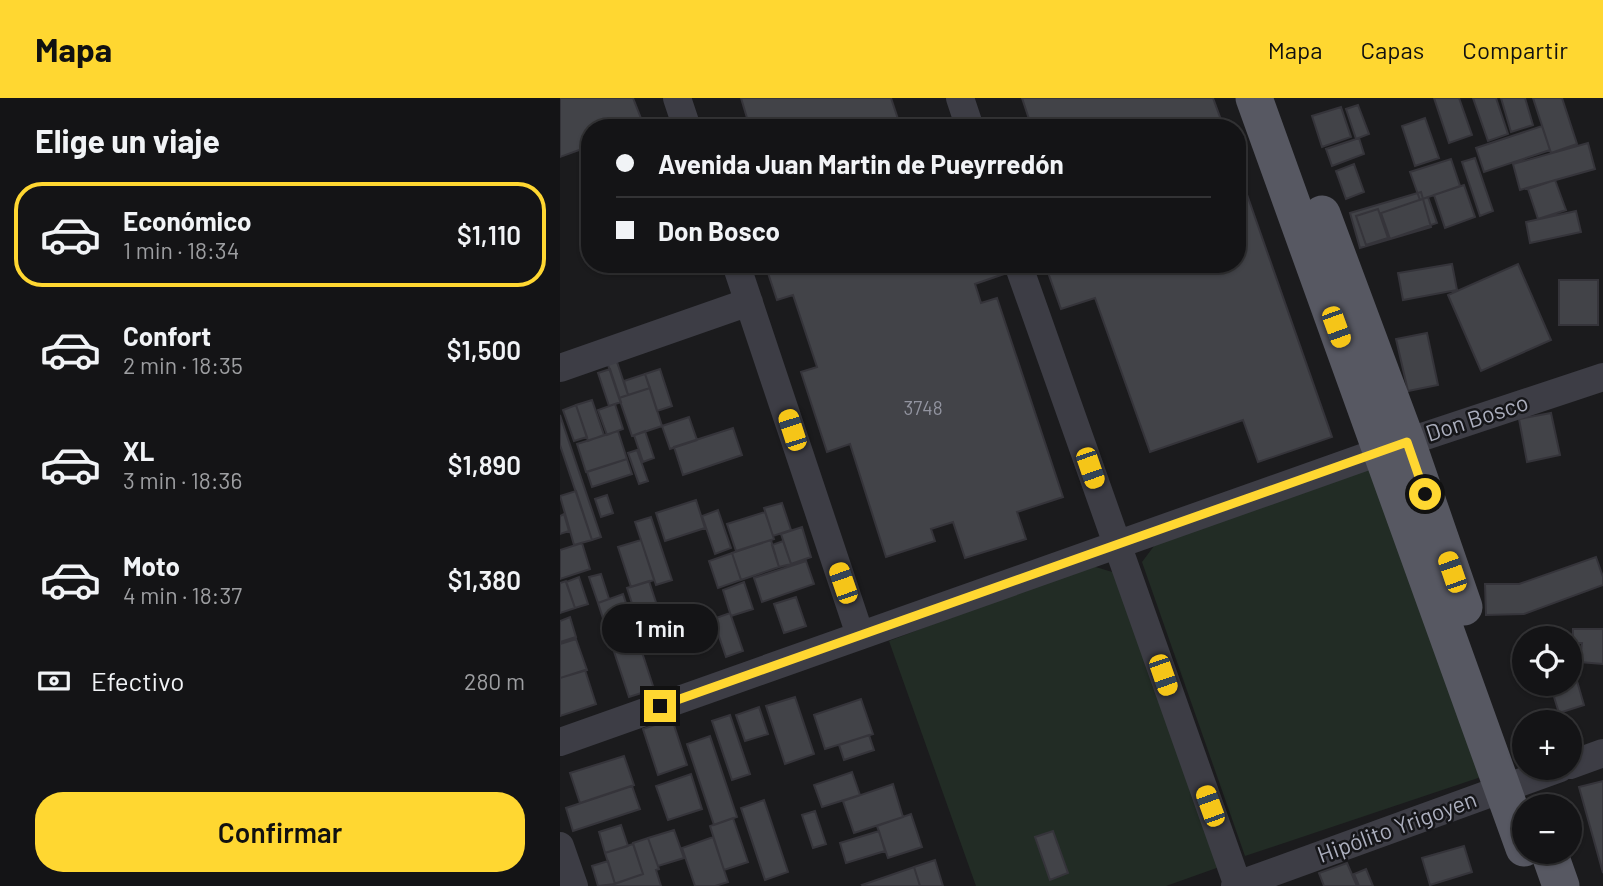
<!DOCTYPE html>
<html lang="es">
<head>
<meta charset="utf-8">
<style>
	:root { --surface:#141416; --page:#212123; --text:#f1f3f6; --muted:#9d9ea1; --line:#333335; --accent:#ffd731 }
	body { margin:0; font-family:Barlow,sans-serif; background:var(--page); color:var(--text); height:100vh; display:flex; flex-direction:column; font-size:26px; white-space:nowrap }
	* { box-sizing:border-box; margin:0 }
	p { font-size:23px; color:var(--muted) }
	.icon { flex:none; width:38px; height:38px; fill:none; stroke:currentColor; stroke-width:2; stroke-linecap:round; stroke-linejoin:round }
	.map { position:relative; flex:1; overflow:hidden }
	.panel { display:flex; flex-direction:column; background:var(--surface); width:560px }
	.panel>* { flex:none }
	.banner { position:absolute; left:21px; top:21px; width:665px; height:154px; border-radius:28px; box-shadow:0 2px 5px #0004,0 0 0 2px var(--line); display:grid; align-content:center; height:154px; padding:0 35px; background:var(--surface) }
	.fabs { position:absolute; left:952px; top:528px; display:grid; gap:14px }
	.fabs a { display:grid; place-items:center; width:70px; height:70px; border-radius:50%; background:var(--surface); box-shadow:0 2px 5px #0004,0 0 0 2px var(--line); font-size:35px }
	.end { position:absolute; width:32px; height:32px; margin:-16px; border:9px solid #ffd731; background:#111; box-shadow:0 0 0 4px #111 }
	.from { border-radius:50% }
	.bubble { position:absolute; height:49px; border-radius:24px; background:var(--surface); box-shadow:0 2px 5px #0004,0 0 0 2px var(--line); font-size:23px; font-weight:600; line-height:49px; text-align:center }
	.car { position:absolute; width:21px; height:42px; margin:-21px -10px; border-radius:9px; box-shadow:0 0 5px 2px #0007; background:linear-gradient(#f5c518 24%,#345 0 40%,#f5c518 0 76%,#345 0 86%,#f5c518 0) }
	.banner b { display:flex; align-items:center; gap:24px; height:66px; font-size:26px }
	.banner b+b { border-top:2px solid var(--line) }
	.banner i { width:18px; height:18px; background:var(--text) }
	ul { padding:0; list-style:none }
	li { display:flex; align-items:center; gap:21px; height:105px; margin:0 14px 10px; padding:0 21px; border:4px solid transparent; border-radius:28px }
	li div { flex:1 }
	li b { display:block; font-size:26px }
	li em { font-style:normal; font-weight:600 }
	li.on { border-color:var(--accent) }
	li>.icon { width:63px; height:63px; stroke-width:1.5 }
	h2 { padding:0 35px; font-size:32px; line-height:84px }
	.pay { display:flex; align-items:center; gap:18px; height:77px; padding:0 35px; font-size:26px }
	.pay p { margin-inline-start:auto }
	.action { display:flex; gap:14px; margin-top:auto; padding:14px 35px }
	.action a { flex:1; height:80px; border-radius:28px; background:var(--accent); color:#111; font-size:28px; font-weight:600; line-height:80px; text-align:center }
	header { display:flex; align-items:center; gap:42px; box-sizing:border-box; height:98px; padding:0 35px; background:var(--accent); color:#111 }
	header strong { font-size:33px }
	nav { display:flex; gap:38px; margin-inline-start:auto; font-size:24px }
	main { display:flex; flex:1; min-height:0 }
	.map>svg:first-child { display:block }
	.green { fill:#222c25 }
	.building { fill:#424348; stroke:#35343a; stroke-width:2 }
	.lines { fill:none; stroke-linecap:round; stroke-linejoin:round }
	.minor { stroke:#3d3d45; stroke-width:28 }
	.major { stroke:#575862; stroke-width:37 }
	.route { stroke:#ffd731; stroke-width:9 }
	.labels { text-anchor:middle; stroke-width:5; stroke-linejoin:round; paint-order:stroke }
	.number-label { font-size:19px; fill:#9294a0 }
	.street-label { font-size:23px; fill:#acafbe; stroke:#161619 }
</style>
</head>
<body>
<header>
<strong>Mapa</strong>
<nav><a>Mapa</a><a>Capas</a><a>Compartir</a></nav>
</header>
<main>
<section class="panel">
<h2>Elige un viaje</h2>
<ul>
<li class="on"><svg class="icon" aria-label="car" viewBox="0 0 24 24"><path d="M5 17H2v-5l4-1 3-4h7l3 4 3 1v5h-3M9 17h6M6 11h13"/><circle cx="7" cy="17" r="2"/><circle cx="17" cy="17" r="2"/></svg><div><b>Económico</b><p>1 min · 18:34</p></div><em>$1,110</em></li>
<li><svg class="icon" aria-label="car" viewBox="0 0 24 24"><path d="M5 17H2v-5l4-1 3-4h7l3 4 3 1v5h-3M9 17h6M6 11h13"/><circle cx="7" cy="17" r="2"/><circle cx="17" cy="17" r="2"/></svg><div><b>Confort</b><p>2 min · 18:35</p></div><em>$1,500</em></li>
<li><svg class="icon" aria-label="car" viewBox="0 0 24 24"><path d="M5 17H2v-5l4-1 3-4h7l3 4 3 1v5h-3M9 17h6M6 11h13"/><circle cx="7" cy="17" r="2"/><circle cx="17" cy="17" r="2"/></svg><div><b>XL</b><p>3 min · 18:36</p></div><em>$1,890</em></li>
<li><svg class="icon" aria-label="car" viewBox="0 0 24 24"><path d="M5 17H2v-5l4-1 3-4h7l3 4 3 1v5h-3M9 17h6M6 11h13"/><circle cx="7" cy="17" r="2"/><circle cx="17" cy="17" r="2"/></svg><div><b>Moto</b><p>4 min · 18:37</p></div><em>$1,380</em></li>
</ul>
<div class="pay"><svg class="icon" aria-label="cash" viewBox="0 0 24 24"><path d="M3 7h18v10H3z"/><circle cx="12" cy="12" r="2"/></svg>Efectivo<p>280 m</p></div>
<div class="action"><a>Confirmar</a></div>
</section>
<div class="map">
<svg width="1043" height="788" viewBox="0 0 1043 788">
	<rect width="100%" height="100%" fill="#1b1b1d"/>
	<path class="green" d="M810,368L924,678L685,758L582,464L597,444Z
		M529,467L559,476L665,767L606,788H416L329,543Z"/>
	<path class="building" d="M0,0H73L84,28L30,30V48L0,59Z
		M181,0H331L341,30H190Z
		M462,0H653L664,30H472Z
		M874,0H899L912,37L889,45Z
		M913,0H936L948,36L928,43Z
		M941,0H965L973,27L951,34Z
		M973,0H1002L1017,46L991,55Z
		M798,7L809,36L796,41L786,11Z
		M781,9L791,39L762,49L752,18Z
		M865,20L879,60L855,68L842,28Z
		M982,28L990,52L924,74L916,50Z
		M799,40L804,56L772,68L766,51Z
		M1028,45L1035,71L960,92L953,66Z
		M915,60L933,113L920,118L902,64Z
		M891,61L900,88L860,102L850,74Z
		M794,66L804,94L786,101L776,73Z
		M677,68L772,339L698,364L683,322L590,354L535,200L501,211L485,166H677Z
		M995,82L1006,112L978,121L968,91Z
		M904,87L915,119L885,130L874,97Z
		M861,94L871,129L800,150L790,115Z
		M868,99L877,125L830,141L821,115Z
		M818,111L828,140L806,147L796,118Z
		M1016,113L1021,134L970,145L966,124Z
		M205,166H441L444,176L415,186L421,205L437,200L503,399L457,414L466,441L405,460L393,424L371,431L375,443L326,459L290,346L267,354L241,274L257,269L233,197L217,202Z
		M892,166L897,192L843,202L838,175Z
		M958,166L991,242L921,273L888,197Z
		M999,182H1038V227H999Z
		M867,235L878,287L848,293L836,241Z
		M56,261L68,297L59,300L47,264Z
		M50,271L61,304L49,308L38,275Z
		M100,271L112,308L97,313L85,276Z
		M85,276L90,290L68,297L64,283Z
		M90,290L102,328L72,338L59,300Z
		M32,302L44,337L28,343L16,307Z
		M55,306L63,331L47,337L38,312Z
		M16,307L27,339L14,343L3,312Z
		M991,315L1000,357L967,364L959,321Z
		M0,317L41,439L32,442L0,347Z
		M129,319L137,342L110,351L102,328Z
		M173,330L182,357L123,377L114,349Z
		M58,333L67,361L26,374L17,346Z
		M85,333L94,360L83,364L74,337Z
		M77,352L88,383L79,386L68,355Z
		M67,361L72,376L32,389L27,374Z
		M16,393L32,442L14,447L0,398Z
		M47,397L53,415L41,419L35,401Z
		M136,402L145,430L105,443L96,415Z
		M222,405L231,432L213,438L204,410Z
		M158,412L171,450L155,456L142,418Z
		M205,414L214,441L176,453L167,426Z
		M4,416L9,433L0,436V418Z
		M91,419L112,482L96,487L75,424Z
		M242,429L251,459L231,466L221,436Z
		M81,442L94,482L71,489L58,449Z
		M211,442L219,469L181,482L172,455Z
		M223,443L231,466L219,469L212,447Z
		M22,445L30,471L0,481V452Z
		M172,455L181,482L158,490L149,463Z
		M1036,459L1043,479V487L964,516L926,517L925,486H959Z
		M246,463L254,486L202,504L194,480Z
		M41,476L49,501L38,505L29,479Z
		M19,479L28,506L15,510L6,484Z
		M6,483L15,510L0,515V485Z
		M89,483L106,535L84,543L67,490Z
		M184,484L193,511L171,518L163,492Z
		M63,496L94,591L69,599L38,505Z
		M236,499L246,528L224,535L214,506Z
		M170,515L183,553L166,559L153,521Z
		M10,519L16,539L0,544V523Z
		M1013,531H1043V566L1020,564L1022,545H1013Z
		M16,541L27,572L0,580V546Z
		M1010,559L1024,607L999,615L990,586H1010Z
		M25,572L36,606L0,618V580Z
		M235,599L254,656L225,666L206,608Z
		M301,601L313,636L265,651L254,617Z
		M199,609L208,636L185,643L176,617Z
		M170,617L190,676L172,682L152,623Z
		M112,621L127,667L98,677L83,631Z
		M309,637L314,652L284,662L279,647Z
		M150,638L177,719L154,727L127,646Z
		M64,658L74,687L20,705L10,675Z
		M292,674L300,697L262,709L254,687Z
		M131,676L142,711L108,722L96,688Z
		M1043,683V775L1019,689Z
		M333,686L343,719L294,735L283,703Z
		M72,688L80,711L13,733L6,710Z
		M204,702L228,774L205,782L181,710Z
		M255,713L266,746L253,750L242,717Z
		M351,716L362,749L328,760L317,728Z
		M173,720L188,764L164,772L150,728Z
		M61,727L68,748L45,755L39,734Z
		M114,732L124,760L98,768L88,740Z
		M319,733L325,753L286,765L280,745Z
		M493,733L508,775L490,782L475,739Z
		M153,739L168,784L155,788H135L122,750Z
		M88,740L99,771L96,772L101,788H48L83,776L73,745Z
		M73,746L83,776L55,786L45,755Z
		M904,748L912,774L870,787L862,760Z
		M375,762L383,788H360L354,769Z
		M48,763L55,786L38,788L32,768Z
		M787,765L797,788H764L759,775Z
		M354,769L360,788H303L302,787Z
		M806,771L813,788H799L794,776Z"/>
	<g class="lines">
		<path class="minor" d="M117,0L127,30
			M400,0L410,30
			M176,166L300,537
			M458,166L678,788
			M0,270L189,204
			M0,644L847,344L1043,279
			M1010,667L1043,655
			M0,748L14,788
			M675,788L1000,670"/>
		<path class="major" d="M694,0L964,750
			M762,116L847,344L904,509
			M989,754L1001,788"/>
	</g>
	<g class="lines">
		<path class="route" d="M100,608L847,344L865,396"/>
	</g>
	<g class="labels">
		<g class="number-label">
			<text x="363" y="317">3748</text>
		</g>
		<g class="street-label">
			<text transform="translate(917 320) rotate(-18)" y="8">Don Bosco</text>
			<text transform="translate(837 729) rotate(-20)" y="8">Hipólito Yrigoyen</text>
		</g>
	</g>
</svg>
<div class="fabs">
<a><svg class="icon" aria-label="locate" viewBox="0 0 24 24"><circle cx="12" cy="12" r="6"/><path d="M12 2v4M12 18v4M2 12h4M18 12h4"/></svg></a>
<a>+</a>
<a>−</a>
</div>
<i class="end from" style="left:865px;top:396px"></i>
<i class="end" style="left:100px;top:608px"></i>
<div class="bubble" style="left:42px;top:506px;width:116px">1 min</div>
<i class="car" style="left:776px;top:229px;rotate:160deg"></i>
<i class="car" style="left:232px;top:332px;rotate:342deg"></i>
<i class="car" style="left:530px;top:370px;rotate:161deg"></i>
<i class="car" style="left:892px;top:474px;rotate:341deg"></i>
<i class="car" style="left:283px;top:485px;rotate:341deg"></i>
<i class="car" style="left:603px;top:577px;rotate:161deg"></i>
<i class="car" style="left:650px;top:708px;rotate:340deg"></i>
<div class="banner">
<b><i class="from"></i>Avenida Juan Martin de Pueyrredón</b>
<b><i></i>Don Bosco</b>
</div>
</div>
</main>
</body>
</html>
